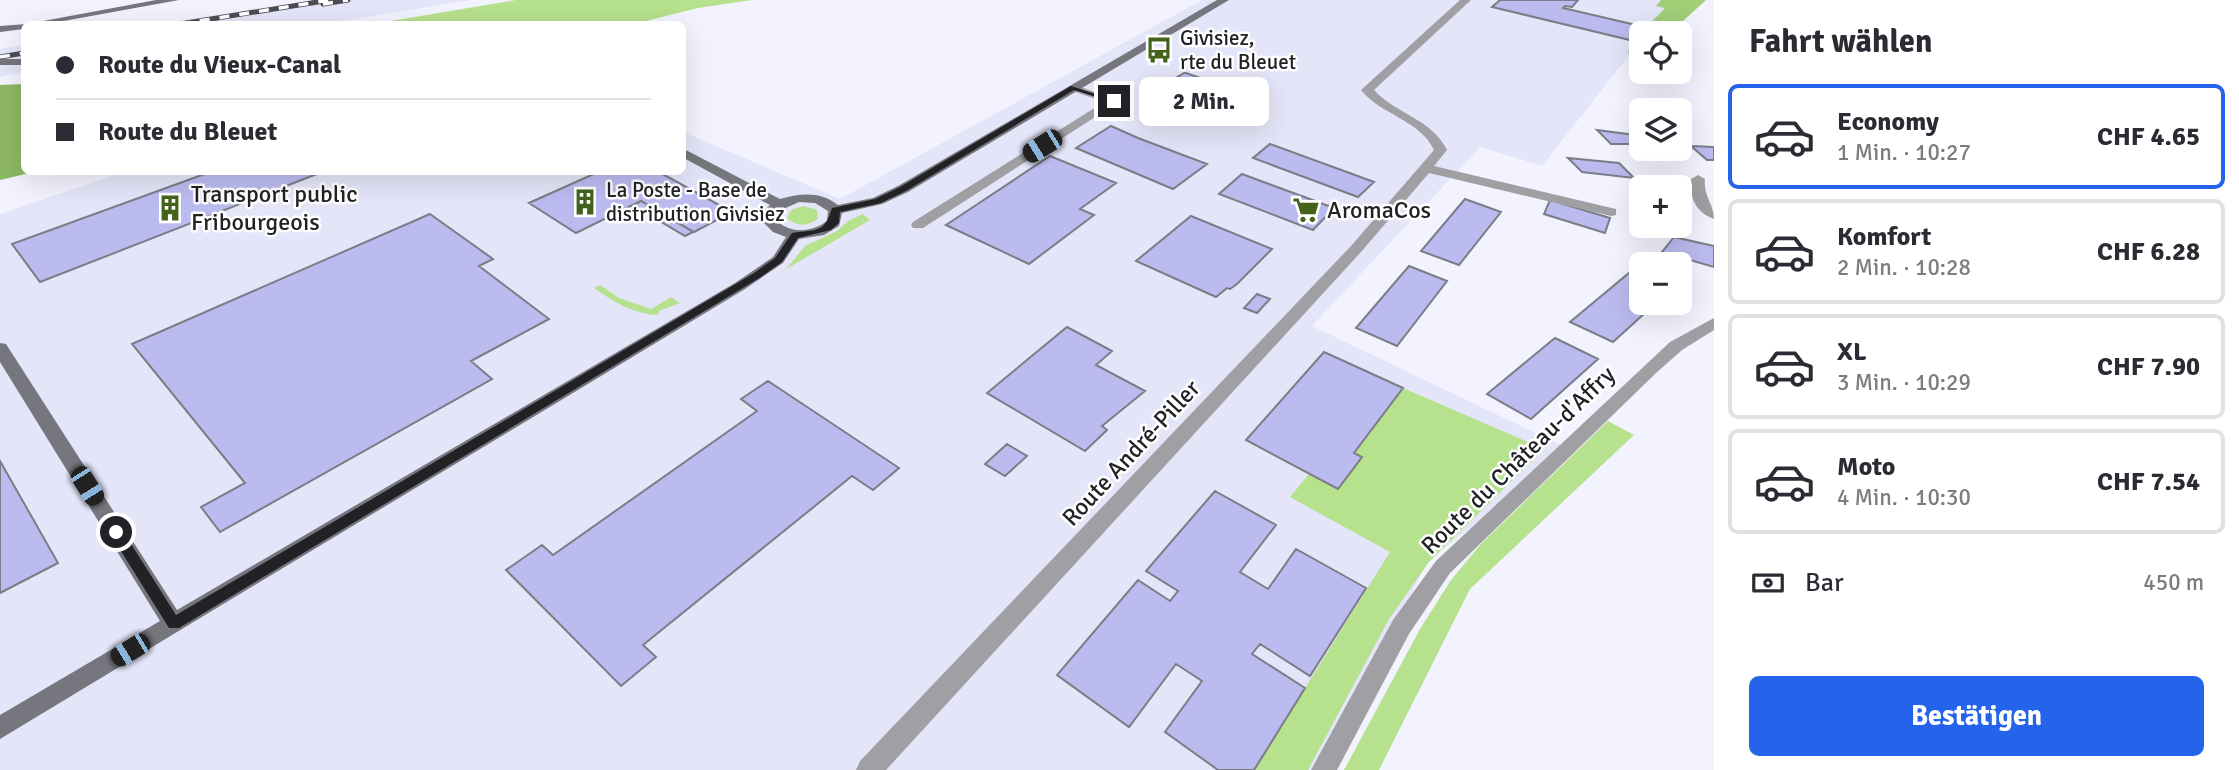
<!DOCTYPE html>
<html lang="de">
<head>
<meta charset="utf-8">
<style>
	:root { --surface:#fff; --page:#f7f7f7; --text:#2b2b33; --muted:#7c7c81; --line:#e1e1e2; --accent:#2563eb }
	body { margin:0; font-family:Signika,sans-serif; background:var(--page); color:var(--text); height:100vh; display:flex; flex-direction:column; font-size:26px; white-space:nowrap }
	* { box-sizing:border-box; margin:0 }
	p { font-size:23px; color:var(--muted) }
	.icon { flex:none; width:38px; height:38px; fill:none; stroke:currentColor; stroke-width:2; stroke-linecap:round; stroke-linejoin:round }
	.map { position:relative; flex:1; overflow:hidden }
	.panel { display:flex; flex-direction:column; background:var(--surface); width:525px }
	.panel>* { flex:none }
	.top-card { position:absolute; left:21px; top:21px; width:665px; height:154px; border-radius:10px; box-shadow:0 7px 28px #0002; display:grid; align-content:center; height:154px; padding:0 35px; background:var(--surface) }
	.tools { position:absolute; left:1629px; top:21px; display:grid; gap:14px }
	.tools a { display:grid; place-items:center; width:63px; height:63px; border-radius:10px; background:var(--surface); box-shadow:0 7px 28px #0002; font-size:35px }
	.end { position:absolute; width:32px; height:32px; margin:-16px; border:9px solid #222226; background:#fff; box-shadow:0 0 0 4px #fff }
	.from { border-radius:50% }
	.bubble { position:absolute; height:49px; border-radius:10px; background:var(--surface); box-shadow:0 7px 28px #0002; font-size:23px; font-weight:700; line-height:49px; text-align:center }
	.car { position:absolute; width:21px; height:42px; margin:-21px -10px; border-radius:9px; box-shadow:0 0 5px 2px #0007; background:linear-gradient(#222 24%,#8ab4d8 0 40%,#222 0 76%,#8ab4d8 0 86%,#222 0) }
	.top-card b { display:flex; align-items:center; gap:24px; height:66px; font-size:26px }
	.top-card b+b { border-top:2px solid var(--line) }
	.top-card i { width:18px; height:18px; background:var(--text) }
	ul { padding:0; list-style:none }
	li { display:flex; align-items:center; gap:21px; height:105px; margin:0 14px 10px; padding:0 21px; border:4px solid var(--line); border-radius:10px }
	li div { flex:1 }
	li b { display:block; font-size:26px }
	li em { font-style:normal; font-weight:700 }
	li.active { border-color:var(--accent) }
	li>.icon { width:63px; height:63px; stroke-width:1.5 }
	h2 { padding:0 35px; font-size:32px; line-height:84px }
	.pay { display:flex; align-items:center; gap:18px; height:77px; padding:0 35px; font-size:26px }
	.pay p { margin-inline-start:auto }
	.primary-button { display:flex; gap:14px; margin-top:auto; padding:14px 35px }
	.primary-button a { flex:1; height:80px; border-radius:10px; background:var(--accent); color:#fff; font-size:28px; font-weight:700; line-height:80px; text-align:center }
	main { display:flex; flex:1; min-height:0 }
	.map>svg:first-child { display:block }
	.built { fill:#e4e5f8 }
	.green { fill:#b6e18d }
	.forest { fill:#a2ce77 }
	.water { fill:#8db862 }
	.building { fill:#bbbbf0; stroke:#7c7c86; stroke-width:2 }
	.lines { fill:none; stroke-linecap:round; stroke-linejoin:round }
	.street { fill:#9f9fa4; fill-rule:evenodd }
	.secondary { fill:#76777e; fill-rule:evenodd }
	.rail-casing { stroke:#4c4c52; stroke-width:5 }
	.rail { stroke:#fff; stroke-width:3.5; stroke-dasharray:10; stroke-linecap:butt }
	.route { fill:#222226 }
	.labels { text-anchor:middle; stroke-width:5; stroke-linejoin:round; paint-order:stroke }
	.far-poi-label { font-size:21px; fill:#222226; stroke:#fff; text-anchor:start }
	.poi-label { font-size:24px; fill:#222226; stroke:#fff; text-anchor:start }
	.street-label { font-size:24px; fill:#222226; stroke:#fff }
</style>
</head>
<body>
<main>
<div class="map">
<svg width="1714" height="770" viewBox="0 0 1714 770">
	<rect width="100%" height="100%" fill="#f3f3ff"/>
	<path class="built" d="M312,0H470L325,24H159Z
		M1202,0H1673L1642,33L1641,40L1542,166L1480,147L1312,326L1573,451L1428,560L1323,770H0V214L123,172H682L683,132L840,199Z
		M24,45V72L0,77V49Z"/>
	<path class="green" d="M516,0H752L698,8L634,24H373Z
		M804,206L817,210L818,219C809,226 796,227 787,218L791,210Z
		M863,214L870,220L776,275L787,268L805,246L837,231L848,221Z
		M600,285L619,298L651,309L671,297L680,303L659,311L658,315C633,314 614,302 594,288Z
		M1403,388L1544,449L1429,562L1389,619L1308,770H1254L1390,552L1290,497L1309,474L1361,457L1354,453Z
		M1608,421L1634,435L1470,589L1379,770H1344L1420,629L1451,580L1481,544Z"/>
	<path class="forest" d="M1661,0H1706L1670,33H1642L1641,58H1632L1628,52L1632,42L1665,8L1656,6Z"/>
	<path class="water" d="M24,84V172H34L0,180V85Z"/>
	<path class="building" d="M1500,0H1578L1572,7L1565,6L1563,8L1640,26L1630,40L1492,7Z
		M1184,73H1186L1264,100L1246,112L1166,84Z
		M1111,126L1138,138L1207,164L1173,189L1076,148Z
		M1597,130L1642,136V148L1632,144H1611Z
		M1270,144L1374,182L1358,197L1253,158Z
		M1691,146L1714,147V160H1707Z
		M1050,156L1116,183L1080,209L1094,215L1029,264L946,225Z
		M1568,158L1619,163L1634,178L1582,172Z
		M210,172H322L40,282L12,244Z
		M598,172H659L732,212L694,232L641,201L576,233L529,203Z
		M1242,174L1334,208L1313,230L1219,194Z
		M1465,199L1501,212L1459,265L1421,251Z
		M1550,200L1610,218L1605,233L1544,214Z
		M641,201L693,232L685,236L633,205Z
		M430,214L493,259L479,266L549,319L471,361L492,379L220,532L201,507L245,483L132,344Z
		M1191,216L1272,249L1237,284L1230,289L1227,288L1216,297L1136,261Z
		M1674,237L1714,246V267L1662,252Z
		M1409,266L1447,281L1397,346L1356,328Z
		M1629,273L1642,279V303H1656L1613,342L1570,322Z
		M1257,294L1270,299L1257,313L1244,308Z
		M1067,327L1112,351L1096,365L1145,391L1102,426L1107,430L1085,451L987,393Z
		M1555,338L1598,359L1531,419L1487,394Z
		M1324,352L1403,388L1354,453L1362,457L1338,489L1246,440Z
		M768,381L899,468L873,490L852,476L643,645L656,657L621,686L506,570L542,545L553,555L757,411L741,399Z
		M1007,444L1027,456L1005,476L985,464Z
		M0,461L58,563L0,593Z
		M1215,491L1276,525L1240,572L1268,589L1296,549L1366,588L1310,676L1260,644L1252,654L1305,688L1254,770H1218L1165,732L1202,681L1176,664L1129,727L1057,675L1138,580L1170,601L1178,591L1146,571Z"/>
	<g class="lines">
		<path class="street" d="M1460,0H1471L1374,90C1397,115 1431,118 1447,150L1434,166L1616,209V215L1611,216L1429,173L1361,252L886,770H856L860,761L1351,246L1434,150C1420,120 1381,115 1361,90Z
			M1070,86H1078L1120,101L923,228H913L911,225L913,222L1104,102L1070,90Z
			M1698,175L1705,179C1703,196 1714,204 1714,219C1696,213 1689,197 1691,179Z
			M1714,318V330L1682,350L1655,374L1450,573L1409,634L1337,770H1311L1393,620L1436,561L1670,342Z"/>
		<path class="secondary" d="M156,0H179L47,24H24V29L0,32V26L27,24Z
			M1217,0H1229L908,192L882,204L842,213L839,226L824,235L799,239L783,263L745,289L0,739V715L160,621L0,362V343L6,344L177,610L735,283L773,257L786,237L773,232L764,223L765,210L770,205L682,157V148L780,199C800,193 821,191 838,205L873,198L898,186ZM799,202L815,203L828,211L827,221C812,232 793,234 778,222L779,211Z
			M0,59H24V65H0Z"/>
		<g class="rail-casing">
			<path id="rail" d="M323,4L348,0
				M180,24L330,0
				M0,57L24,53"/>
		</g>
		<use href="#rail" class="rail"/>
	</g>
	<path class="route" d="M1071,86L1118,101L1114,103L1074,90L906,191L881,203L840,212L839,223L831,230L798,238L782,262L761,277L179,628H169L109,532L116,527L121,528L176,615L754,273L775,258L792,233C817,229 824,234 832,208L875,199L900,187Z"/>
	<defs>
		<g id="bus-bare" transform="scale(2.1)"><path d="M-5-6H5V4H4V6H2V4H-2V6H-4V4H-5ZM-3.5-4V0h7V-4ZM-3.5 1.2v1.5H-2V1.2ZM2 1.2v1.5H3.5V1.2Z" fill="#426319" stroke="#fff" stroke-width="2.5" paint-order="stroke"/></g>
		<g id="building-bare" transform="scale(2.1)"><path d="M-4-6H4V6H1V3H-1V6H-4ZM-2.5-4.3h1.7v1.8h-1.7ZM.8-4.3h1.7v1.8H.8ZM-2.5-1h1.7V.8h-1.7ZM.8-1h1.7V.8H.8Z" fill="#426319" stroke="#fff" stroke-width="2.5" paint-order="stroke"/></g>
		<g id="supermarket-bare" transform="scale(2.1)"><path d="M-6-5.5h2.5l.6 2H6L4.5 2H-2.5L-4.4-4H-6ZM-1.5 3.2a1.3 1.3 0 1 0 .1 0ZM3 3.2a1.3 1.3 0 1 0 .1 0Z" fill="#426319" stroke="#fff" stroke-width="2.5" paint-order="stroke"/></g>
	</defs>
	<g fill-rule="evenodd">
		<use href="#bus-bare" x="1159" y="50"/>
		<use href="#building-bare" x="585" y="202"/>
		<use href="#building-bare" x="170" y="208"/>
		<use href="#supermarket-bare" x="1306" y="210"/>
	</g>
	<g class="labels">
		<g class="far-poi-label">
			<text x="1180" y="45">Givisiez,<tspan x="1180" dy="24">rte du Bleuet</tspan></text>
			<text x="606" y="197">La Poste - Base de<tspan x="606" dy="24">distribution Givisiez</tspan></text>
		</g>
		<g class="poi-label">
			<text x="191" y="202">Transport public<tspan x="191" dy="28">Fribourgeois</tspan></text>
			<text x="1327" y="218">AromaCos</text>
		</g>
		<g class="street-label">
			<text transform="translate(1131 453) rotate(-47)" y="8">Route André-Piller</text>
			<text transform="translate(1518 460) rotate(-44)" y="8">Route du Château-d'Affry</text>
		</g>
	</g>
</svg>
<div class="tools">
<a><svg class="icon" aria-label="locate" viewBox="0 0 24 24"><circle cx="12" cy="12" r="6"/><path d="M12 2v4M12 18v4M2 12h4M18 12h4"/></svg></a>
<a><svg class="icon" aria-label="layers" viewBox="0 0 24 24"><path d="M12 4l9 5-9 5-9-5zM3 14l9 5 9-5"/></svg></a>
<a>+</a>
<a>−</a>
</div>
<i class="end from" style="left:116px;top:532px"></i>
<i class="end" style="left:1114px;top:101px"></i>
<div class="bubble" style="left:1139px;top:77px;width:130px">2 Min.</div>
<i class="car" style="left:1042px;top:146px;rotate:238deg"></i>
<i class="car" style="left:87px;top:486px;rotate:148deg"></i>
<i class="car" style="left:130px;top:650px;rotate:239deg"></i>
<div class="top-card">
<b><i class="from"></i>Route du Vieux-Canal</b>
<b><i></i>Route du Bleuet</b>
</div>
</div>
<section class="panel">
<h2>Fahrt wählen</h2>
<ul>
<li class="active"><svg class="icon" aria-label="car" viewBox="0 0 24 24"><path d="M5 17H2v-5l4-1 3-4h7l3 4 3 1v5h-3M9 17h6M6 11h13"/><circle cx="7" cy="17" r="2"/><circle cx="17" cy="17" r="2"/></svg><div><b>Economy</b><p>1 Min. · 10:27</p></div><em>CHF 4.65</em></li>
<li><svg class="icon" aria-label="car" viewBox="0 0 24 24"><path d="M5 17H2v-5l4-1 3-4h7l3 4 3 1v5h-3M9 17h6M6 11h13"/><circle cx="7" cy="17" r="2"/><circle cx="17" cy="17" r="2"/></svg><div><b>Komfort</b><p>2 Min. · 10:28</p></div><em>CHF 6.28</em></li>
<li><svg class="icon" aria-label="car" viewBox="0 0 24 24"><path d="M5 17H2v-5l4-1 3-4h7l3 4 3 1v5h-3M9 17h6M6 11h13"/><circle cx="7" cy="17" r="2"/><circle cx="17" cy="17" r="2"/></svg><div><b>XL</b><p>3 Min. · 10:29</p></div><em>CHF 7.90</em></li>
<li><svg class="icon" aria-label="car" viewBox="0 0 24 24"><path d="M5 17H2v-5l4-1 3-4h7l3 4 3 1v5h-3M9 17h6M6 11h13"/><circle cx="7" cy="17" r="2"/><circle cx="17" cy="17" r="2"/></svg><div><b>Moto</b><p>4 Min. · 10:30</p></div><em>CHF 7.54</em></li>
</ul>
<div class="pay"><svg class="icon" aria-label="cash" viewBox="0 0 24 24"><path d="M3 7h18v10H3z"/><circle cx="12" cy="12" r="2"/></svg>Bar<p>450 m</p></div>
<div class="primary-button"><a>Bestätigen</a></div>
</section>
</main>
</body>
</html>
